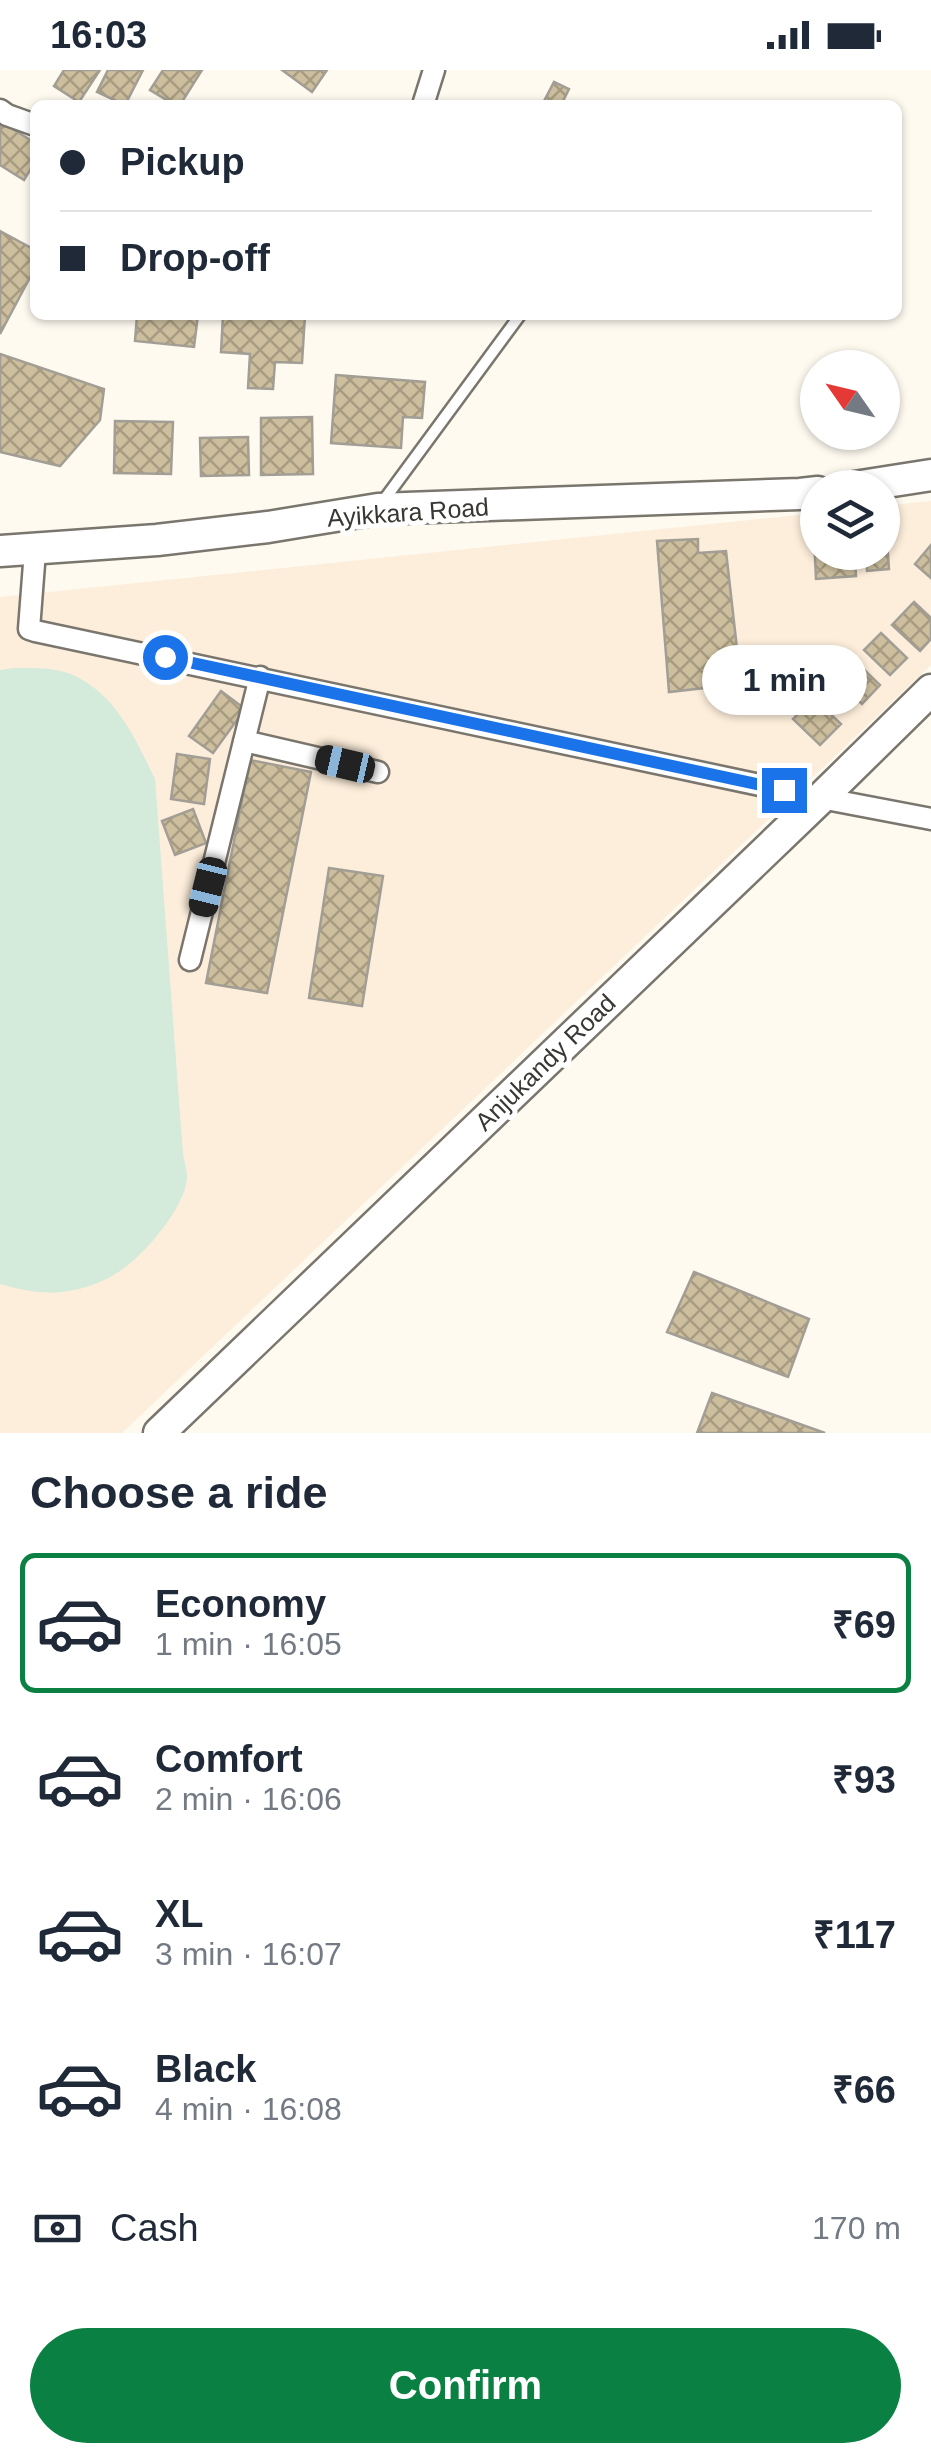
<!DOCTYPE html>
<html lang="en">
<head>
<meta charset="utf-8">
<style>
	:root { --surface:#fff; --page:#f2f2f3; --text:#1f2937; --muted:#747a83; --line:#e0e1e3; --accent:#0b8043 }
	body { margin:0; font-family:Arial,sans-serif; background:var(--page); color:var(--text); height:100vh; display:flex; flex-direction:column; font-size:38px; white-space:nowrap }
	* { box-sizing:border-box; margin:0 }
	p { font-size:32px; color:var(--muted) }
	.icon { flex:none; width:55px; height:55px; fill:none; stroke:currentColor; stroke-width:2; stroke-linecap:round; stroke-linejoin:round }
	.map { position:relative; height:1363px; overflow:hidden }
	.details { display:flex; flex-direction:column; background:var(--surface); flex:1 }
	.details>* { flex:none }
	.guide { position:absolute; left:30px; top:30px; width:872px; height:220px; border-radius:15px; box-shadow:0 2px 8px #0004; display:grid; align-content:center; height:220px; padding:0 30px; background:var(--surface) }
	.needle { width:65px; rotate:304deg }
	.fabs { position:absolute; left:800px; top:280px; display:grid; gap:20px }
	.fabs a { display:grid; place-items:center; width:100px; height:100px; border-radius:50%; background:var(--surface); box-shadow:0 2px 8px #0004; font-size:50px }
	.end { position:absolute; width:45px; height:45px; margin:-22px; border:12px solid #1a73e8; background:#fff; box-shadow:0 0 0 5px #fff }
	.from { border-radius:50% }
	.bubble { position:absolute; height:70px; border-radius:35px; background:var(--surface); box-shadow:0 2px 8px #0004; font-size:32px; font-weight:800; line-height:70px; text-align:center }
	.car { position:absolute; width:30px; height:60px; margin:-30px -15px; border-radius:12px; box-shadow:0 0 8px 2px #0007; background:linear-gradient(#222 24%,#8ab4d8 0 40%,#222 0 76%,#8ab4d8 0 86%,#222 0) }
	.guide b { display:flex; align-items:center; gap:35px; height:95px; font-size:38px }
	.guide b+b { border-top:2px solid var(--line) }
	.guide i { width:25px; height:25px; background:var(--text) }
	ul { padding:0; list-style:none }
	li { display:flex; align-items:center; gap:30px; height:140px; margin:0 20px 15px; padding:0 10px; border:5px solid transparent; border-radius:15px }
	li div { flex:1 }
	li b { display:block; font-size:38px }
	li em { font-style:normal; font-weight:800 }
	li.active { border-color:var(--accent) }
	li>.icon { width:90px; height:90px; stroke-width:1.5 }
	h2 { padding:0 30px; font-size:45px; line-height:120px }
	.pay { display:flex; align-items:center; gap:25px; height:110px; padding:0 30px; font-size:38px }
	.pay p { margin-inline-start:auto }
	.action { display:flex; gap:20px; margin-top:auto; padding:20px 30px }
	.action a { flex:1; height:115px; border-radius:60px; background:var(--accent); color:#fff; font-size:40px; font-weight:800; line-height:115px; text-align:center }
	.status { display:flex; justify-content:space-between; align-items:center; height:70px; padding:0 50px; background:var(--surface); direction:ltr }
	.status svg { height:28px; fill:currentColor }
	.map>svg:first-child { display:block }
	.education { fill:#fdeedb }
	.grass { fill:#d4eadb }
	.building { fill:url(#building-cross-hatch); stroke:#a29e95; stroke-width:2.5 }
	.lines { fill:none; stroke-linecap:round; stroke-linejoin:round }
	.lane-casing { stroke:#7a766e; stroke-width:15 }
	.street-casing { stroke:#7a766e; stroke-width:25 }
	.secondary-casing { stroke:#7a766e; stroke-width:35 }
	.lane { stroke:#fff; stroke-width:10 }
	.street { stroke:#fff; stroke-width:20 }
	.secondary { stroke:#fff; stroke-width:30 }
	.route { stroke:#1a73e8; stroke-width:12 }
	.labels { text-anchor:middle; stroke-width:10; stroke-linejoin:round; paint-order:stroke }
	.street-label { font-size:25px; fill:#383733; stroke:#fff }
</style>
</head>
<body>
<div class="status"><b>16:03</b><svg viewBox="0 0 49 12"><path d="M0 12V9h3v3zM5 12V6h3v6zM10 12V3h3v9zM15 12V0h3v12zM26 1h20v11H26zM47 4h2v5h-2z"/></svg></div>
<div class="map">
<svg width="931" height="1363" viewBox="0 0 931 1363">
	<defs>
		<pattern id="building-cross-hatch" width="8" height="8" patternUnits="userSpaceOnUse" patternTransform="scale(2.5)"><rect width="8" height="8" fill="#cdbf9e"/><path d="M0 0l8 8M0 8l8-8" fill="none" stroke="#a79c81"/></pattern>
	</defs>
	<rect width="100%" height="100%" fill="#fefaf0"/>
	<path class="education" d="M931,431V595L122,1363H0V527L817,443L818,482H882L883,436Z"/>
	<path class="grass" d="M14,598C34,598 57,597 75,606C117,626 136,670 155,709L183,1084C184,1091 187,1100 187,1107C186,1137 144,1185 120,1201C104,1212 81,1220 62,1222C40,1224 20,1220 0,1214V600Z"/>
	<path class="building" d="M64,0H100L79,32L54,16Z
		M108,0H143L125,35L97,22Z
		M163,0H202L180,35H175L150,20Z
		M282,0H327L312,22Z
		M554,12L569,19L561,35H542Z
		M0,51L35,73V92L24,110L0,95Z
		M0,161L35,180V198L0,264Z
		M137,245H198L194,277L135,271Z
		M223,245H305L302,293L275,292L273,319L248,318L250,284L221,282Z
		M0,284L104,319L100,350L60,396L0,382Z
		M336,305L425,312L422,348L403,347L401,378L331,373Z
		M312,347L313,404L261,405V348Z
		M115,351L173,352L171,404L114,403Z
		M248,367L249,405L201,406L200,368Z
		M814,467H818V482H840V489H847V482H882V469H887L889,499L867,501V487L855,488L856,506L816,509Z
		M698,469V483L726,481L741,614L669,622L657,471Z
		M931,475V508L915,494Z
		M914,532L931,548V569L920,581L892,555Z
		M881,563L907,588L890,605L864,580Z
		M854,590L880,615L862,634L836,609Z
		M221,621L245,639L213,683L189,666Z
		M814,628L841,654L820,675L793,649Z
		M177,684L210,689L204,734L171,729Z
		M250,690L311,702L267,923L206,913Z
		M193,739L206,773L175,785L162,751Z
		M329,798L383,806L362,936L309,928Z
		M694,1202L809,1249L788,1307L667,1262Z
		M712,1323L825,1363H697Z"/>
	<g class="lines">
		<g class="lane-casing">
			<path id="lane" d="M381,434L520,245"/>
		</g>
		<g class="street-casing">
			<path id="street" d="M423,35L434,0
				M0,40L7,45L35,55
				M35,481L29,559L35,561L821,728L931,749
				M244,671L378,702
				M190,890L260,607"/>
		</g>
		<g class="secondary-casing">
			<path id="secondary" d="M848,418L931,405
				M0,481L157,470L268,457L378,439L800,424L818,422
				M159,1363L821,728L931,620"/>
		</g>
		<use href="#lane" class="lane"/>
		<use href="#street" class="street"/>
		<use href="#secondary" class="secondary"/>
	</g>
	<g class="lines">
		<path class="route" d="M165,587L784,720"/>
	</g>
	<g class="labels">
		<g class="street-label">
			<text transform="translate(408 442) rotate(-4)" y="9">Ayikkara Road</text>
			<text transform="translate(545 992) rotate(-44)" y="9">Anjukandy Road</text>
		</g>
	</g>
</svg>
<div class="fabs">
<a><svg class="needle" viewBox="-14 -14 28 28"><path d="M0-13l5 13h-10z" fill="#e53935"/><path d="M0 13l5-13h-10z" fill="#747a83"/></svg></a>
<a><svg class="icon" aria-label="layers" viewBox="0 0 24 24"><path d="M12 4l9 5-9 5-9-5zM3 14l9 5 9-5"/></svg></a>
</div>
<i class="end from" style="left:165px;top:587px"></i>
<i class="end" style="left:784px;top:720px"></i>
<div class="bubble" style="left:702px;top:575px;width:165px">1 min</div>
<i class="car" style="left:345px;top:694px;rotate:283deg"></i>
<i class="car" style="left:208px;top:817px;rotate:194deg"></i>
<div class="guide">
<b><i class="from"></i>Pickup</b>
<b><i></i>Drop-off</b>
</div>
</div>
<section class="details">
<h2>Choose a ride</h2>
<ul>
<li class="active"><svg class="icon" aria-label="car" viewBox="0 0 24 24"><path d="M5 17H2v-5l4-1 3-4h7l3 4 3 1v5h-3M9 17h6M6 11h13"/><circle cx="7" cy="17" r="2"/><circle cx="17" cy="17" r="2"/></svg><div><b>Economy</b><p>1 min · 16:05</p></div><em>₹69</em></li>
<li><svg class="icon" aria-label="car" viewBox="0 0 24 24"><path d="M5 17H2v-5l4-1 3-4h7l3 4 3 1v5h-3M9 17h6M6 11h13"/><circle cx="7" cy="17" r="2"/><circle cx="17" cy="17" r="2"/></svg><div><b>Comfort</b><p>2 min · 16:06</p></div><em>₹93</em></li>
<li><svg class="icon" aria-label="car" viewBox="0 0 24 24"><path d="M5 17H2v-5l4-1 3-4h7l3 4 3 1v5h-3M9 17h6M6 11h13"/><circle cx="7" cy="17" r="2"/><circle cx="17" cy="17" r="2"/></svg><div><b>XL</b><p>3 min · 16:07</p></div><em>₹117</em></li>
<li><svg class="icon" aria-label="car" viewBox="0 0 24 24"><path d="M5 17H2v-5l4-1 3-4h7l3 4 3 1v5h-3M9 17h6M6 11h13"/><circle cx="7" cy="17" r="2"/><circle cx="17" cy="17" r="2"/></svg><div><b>Black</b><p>4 min · 16:08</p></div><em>₹66</em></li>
</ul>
<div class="pay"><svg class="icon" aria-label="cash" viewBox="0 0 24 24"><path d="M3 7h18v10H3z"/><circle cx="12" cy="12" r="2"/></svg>Cash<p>170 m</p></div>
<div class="action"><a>Confirm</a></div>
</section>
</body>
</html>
